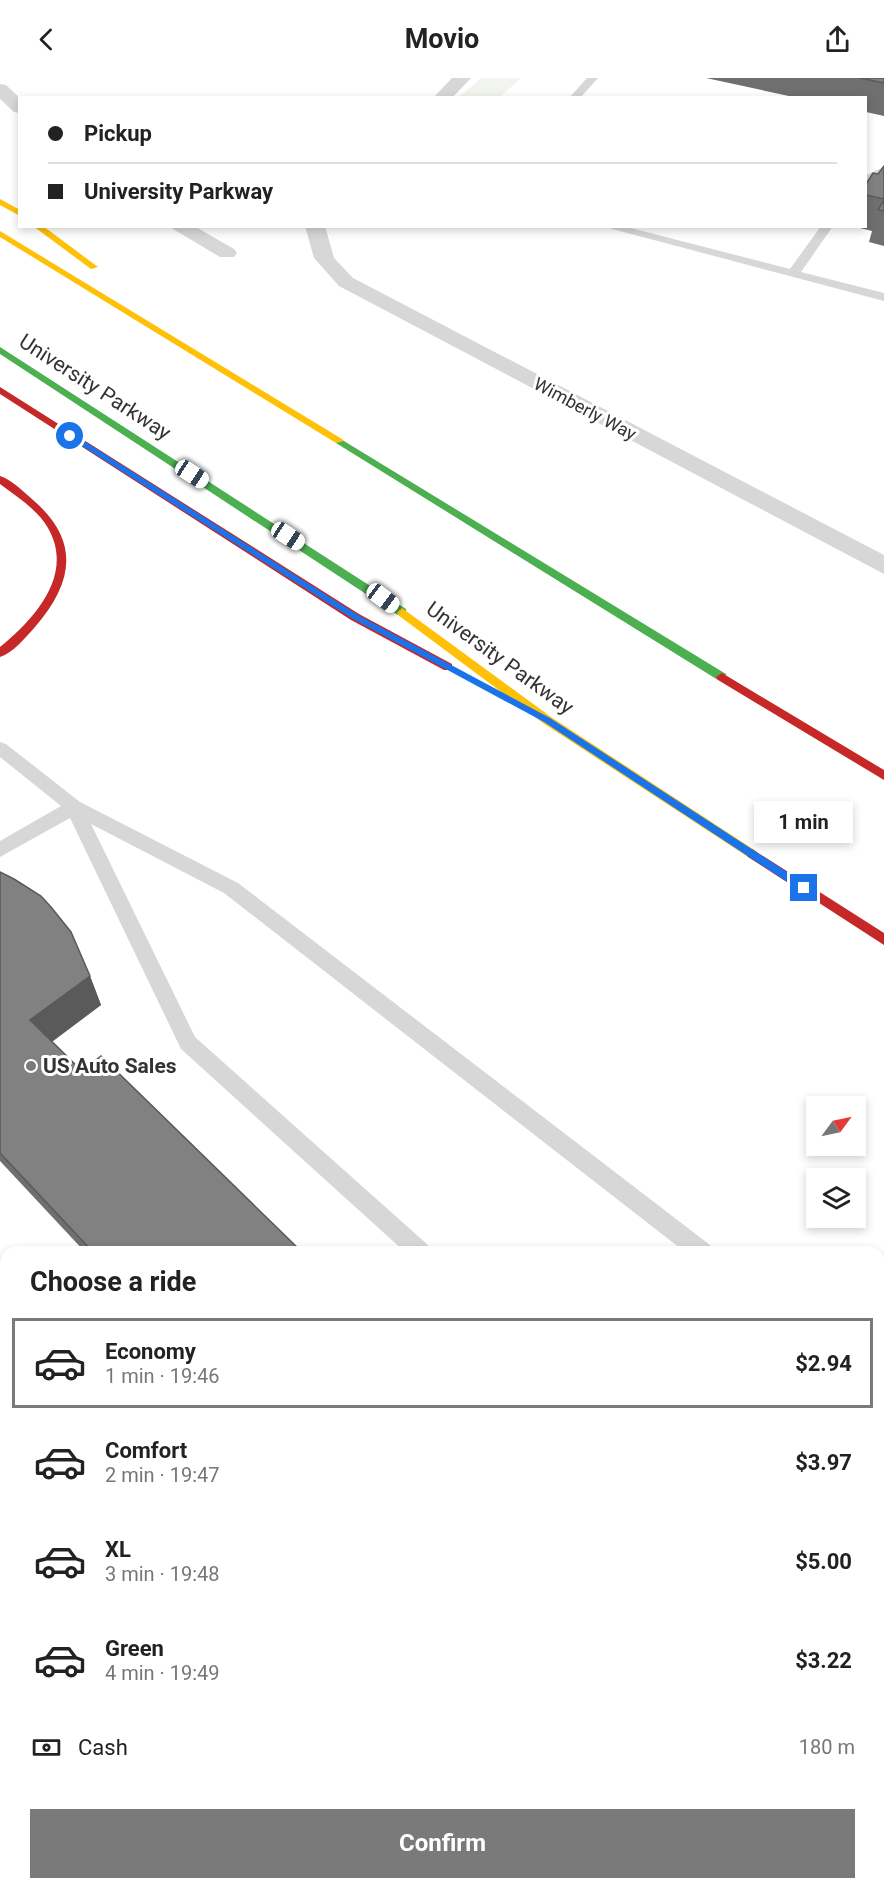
<!DOCTYPE html>
<html lang="en">
<head>
<meta charset="utf-8">
<style>
	:root { --surface:#fff; --page:#f6f6f6; --text:#222; --muted:#767676; --line:#e0e0e0; --accent:#7a7a7a }
	body { margin:0; font-family:Roboto,sans-serif; background:var(--page); color:var(--text); height:100vh; display:flex; flex-direction:column; font-size:22px; white-space:nowrap }
	* { box-sizing:border-box; margin:0 }
	p { font-size:20px; color:var(--muted) }
	.icon { flex:none; width:33px; height:33px; fill:none; stroke:currentColor; stroke-width:2; stroke-linecap:round; stroke-linejoin:round }
	.map { position:relative; flex:1; overflow:hidden }
	.side { position:absolute; left:0px; top:1168px; width:885px; height:644px; display:flex; flex-direction:column; background:var(--surface); border-radius:18px 18px 0 0; box-shadow:0 3px 9px #0003 }
	.side>* { flex:none }
	.guide { position:absolute; left:18px; top:18px; width:849px; height:132px; border-radius:0px; box-shadow:0 3px 9px #0003; display:grid; align-content:center; height:132px; padding:0 30px; background:var(--surface) }
	.needle { width:39px; rotate:57deg }
	.controls { position:absolute; left:806px; top:1018px; display:grid; gap:12px }
	.controls a { display:grid; place-items:center; width:60px; height:60px; border-radius:0px; background:var(--surface); box-shadow:0 3px 9px #0003; font-size:30px }
	.end { position:absolute; width:27px; height:27px; margin:-14px; border:8px solid #1a73e8; background:#fff; box-shadow:0 0 0 3px #fff }
	.from { border-radius:50% }
	.bubble { position:absolute; height:42px; border-radius:0px; background:var(--surface); box-shadow:0 3px 9px #0003; font-size:20px; font-weight:700; line-height:42px; text-align:center }
	.car { position:absolute; width:18px; height:36px; margin:-18px -9px; border-radius:8px; box-shadow:0 0 4px 2px #0007; background:linear-gradient(#fff 24%,#345 0 40%,#fff 0 76%,#345 0 86%,#fff 0) }
	.guide b { display:flex; align-items:center; gap:21px; height:57px; font-size:22px }
	.guide b+b { border-top:2px solid var(--line) }
	.guide i { width:15px; height:15px; background:var(--text) }
	ul { padding:0; list-style:none }
	li { display:flex; align-items:center; gap:18px; height:90px; margin:0 12px 9px; padding:0 18px; border:3px solid transparent; border-radius:0px }
	li div { flex:1 }
	li b { display:block; font-size:22px }
	li em { font-style:normal; font-weight:700 }
	li.on { border-color:var(--accent) }
	li>.icon { width:54px; height:54px; stroke-width:1.5 }
	h2 { padding:0 30px; font-size:27px; line-height:72px }
	.pay { display:flex; align-items:center; gap:15px; height:66px; padding:0 30px; font-size:22px }
	.pay p { margin-inline-start:auto }
	.button { display:flex; gap:12px; margin-top:auto; padding:12px 30px }
	.button a { flex:1; height:69px; border-radius:0px; background:var(--accent); color:#fff; font-size:24px; font-weight:700; line-height:69px; text-align:center }
	header { display:flex; justify-content:space-between; align-items:center; height:78px; padding:0 30px; background:var(--surface); font-size:27px; font-weight:700 }
	.map>svg:first-child { display:block }
	.green { fill:#f1f5ed }
	.lines { fill:none; stroke-linecap:round; stroke-linejoin:round }
	.lane { fill:#d7d7d7; fill-rule:evenodd }
	.street { fill:#d7d7d7; fill-rule:evenodd }
	.fast { fill:#4caf50; fill-rule:evenodd }
	.slow { fill:#ffc107; fill-rule:evenodd }
	.jam { fill:#c62828; fill-rule:evenodd }
	.wall { fill:#6f6f6f }
	.shaded-wall { fill:#5a5a5a }
	.building { fill:#818181; stroke:#5a5a5a; stroke-width:1.5 }
	.route { fill:#1a73e8 }
	.poi-dot { fill:#7a7a7a; stroke:#fff; stroke-width:2 }
	.labels { text-anchor:middle; stroke-width:6; stroke-linejoin:round; paint-order:stroke }
	.far-street-label { font-size:18px; fill:#333; stroke:#fff }
	.street-label { font-size:21px; fill:#333; stroke:#fff }
	.poi-label { font-size:21px; font-weight:bold; fill:#333; stroke:#fff; text-anchor:start }
</style>
</head>
<body>
<header><svg class="icon" aria-label="back" viewBox="0 0 24 24"><path d="M15 5l-7 7 7 7"/></svg>Movio<svg class="icon" aria-label="share" viewBox="0 0 24 24"><path d="M12 15V3M7 8l5-5 5 5M5 13v7h14v-7"/></svg></header>
<div class="map">
<svg width="884" height="1811" viewBox="0 0 884 1811">
	<rect width="100%" height="100%" fill="#fff"/>
	<path class="green" d="M481,0H521L500,19H459Z"/>
	<g class="lines">
		<path class="lane" d="M587,0H598L580,20H569Z
			M884,89V96L866,104V97Z
			M601,148H623L790,191L821,148H833L801,194L884,215V223Z
			M0,664L6,666L80,724L238,805L710,1167L713,1174H685L224,815L91,746L195,959L428,1167L431,1174H405L181,971L70,740L0,779V763L61,728L0,679Z
			M0,1226L6,1228V1253L0,1251Z
			M879,1299L884,1301V1327L879,1325Z
			M879,1574L884,1576V1605L879,1603Z
			M282,1806H311L309,1811H280Z"/>
		<path class="street" d="M452,0H471L452,20H433Z
			M0,6L6,7L20,20V35L14,34L0,21Z
			M168,148H194L234,171L237,175L234,179H220Z
			M305,148H325L334,180L353,200L884,477V496L339,208L314,180Z"/>
		<path class="fast" d="M0,269L406,531V537H398L0,276Z
			M339,360L726,596V602H718L336,365V361Z"/>
		<path class="slow" d="M0,121L20,132V138L0,127Z
			M33,148H43L98,189L91,191Z
			M0,153L342,361L344,363L336,365L0,159Z
			M402,530L551,639L756,773L758,776L756,779H748L543,645L398,537L397,534Z"/>
		<path class="jam" d="M0,309L359,536L452,586V592H444L351,542L0,316Z
			M0,398C12,402 24,414 33,422C81,463 73,505 35,549C26,559 13,575 0,579V569C34,541 75,497 48,450C38,432 16,418 0,406Z
			M722,595L884,692V702L718,602L716,599Z
			M752,771L884,855V867L748,779L746,776Z"/>
	</g>
	<path class="wall" d="M706,0H884V38L866,34V20H798Z
		M884,88V168L869,164L872,153L852,148H866V106L878,96Z
		M0,794L90,898L101,927L52,964L82,993L302,1174H85L0,1083Z"/>
	<path class="shaded-wall" d="M90,898L101,927L43,970L30,942Z"/>
	<path class="building" d="M860,0H884V5Z
		M884,88V121L866,117V106L873,95L878,96Z
		M884,122V133L878,132Z
		M0,794L14,801L41,818L51,829L71,854L90,898L30,942L82,993L101,978L302,1174H93L0,1075Z"/>
	<path class="route" d="M68,356H73L358,537L550,640L807,807V813H801L544,644L353,541L68,359Z"/>
	<circle class="poi-dot" cx="31" cy="988" r="6"/>
	<g class="labels">
		<g class="far-street-label">
			<text transform="translate(585 331) rotate(28)" y="6">Wimberly Way</text>
		</g>
		<g class="street-label">
			<text transform="translate(95 309) rotate(33)" y="7">University Parkway</text>
			<text transform="translate(500 580) rotate(36)" y="7">University Parkway</text>
		</g>
		<g class="poi-label">
			<text x="43" y="995">US Auto Sales</text>
		</g>
	</g>
</svg>
<div class="controls">
<a><svg class="needle" viewBox="-14 -14 28 28"><path d="M0-13l5 13h-10z" fill="#e53935"/><path d="M0 13l5-13h-10z" fill="#767676"/></svg></a>
<a><svg class="icon" aria-label="layers" viewBox="0 0 24 24"><path d="M12 4l9 5-9 5-9-5zM3 14l9 5 9-5"/></svg></a>
</div>
<i class="end from" style="left:70px;top:358px"></i>
<i class="end" style="left:804px;top:810px"></i>
<div class="bubble" style="left:754px;top:723px;width:99px">1 min</div>
<i class="car" style="left:192px;top:396px;rotate:123deg"></i>
<i class="car" style="left:288px;top:458px;rotate:123deg"></i>
<i class="car" style="left:383px;top:520px;rotate:127deg"></i>
<div class="guide">
<b><i class="from"></i>Pickup</b>
<b><i></i>University Parkway</b>
</div>
<section class="side">
<h2>Choose a ride</h2>
<ul>
<li class="on"><svg class="icon" aria-label="car" viewBox="0 0 24 24"><path d="M5 17H2v-5l4-1 3-4h7l3 4 3 1v5h-3M9 17h6M6 11h13"/><circle cx="7" cy="17" r="2"/><circle cx="17" cy="17" r="2"/></svg><div><b>Economy</b><p>1 min · 19:46</p></div><em>$2.94</em></li>
<li><svg class="icon" aria-label="car" viewBox="0 0 24 24"><path d="M5 17H2v-5l4-1 3-4h7l3 4 3 1v5h-3M9 17h6M6 11h13"/><circle cx="7" cy="17" r="2"/><circle cx="17" cy="17" r="2"/></svg><div><b>Comfort</b><p>2 min · 19:47</p></div><em>$3.97</em></li>
<li><svg class="icon" aria-label="car" viewBox="0 0 24 24"><path d="M5 17H2v-5l4-1 3-4h7l3 4 3 1v5h-3M9 17h6M6 11h13"/><circle cx="7" cy="17" r="2"/><circle cx="17" cy="17" r="2"/></svg><div><b>XL</b><p>3 min · 19:48</p></div><em>$5.00</em></li>
<li><svg class="icon" aria-label="car" viewBox="0 0 24 24"><path d="M5 17H2v-5l4-1 3-4h7l3 4 3 1v5h-3M9 17h6M6 11h13"/><circle cx="7" cy="17" r="2"/><circle cx="17" cy="17" r="2"/></svg><div><b>Green</b><p>4 min · 19:49</p></div><em>$3.22</em></li>
</ul>
<div class="pay"><svg class="icon" aria-label="cash" viewBox="0 0 24 24"><path d="M3 7h18v10H3z"/><circle cx="12" cy="12" r="2"/></svg>Cash<p>180 m</p></div>
<div class="button"><a>Confirm</a></div>
</section>
</div>
</body>
</html>
